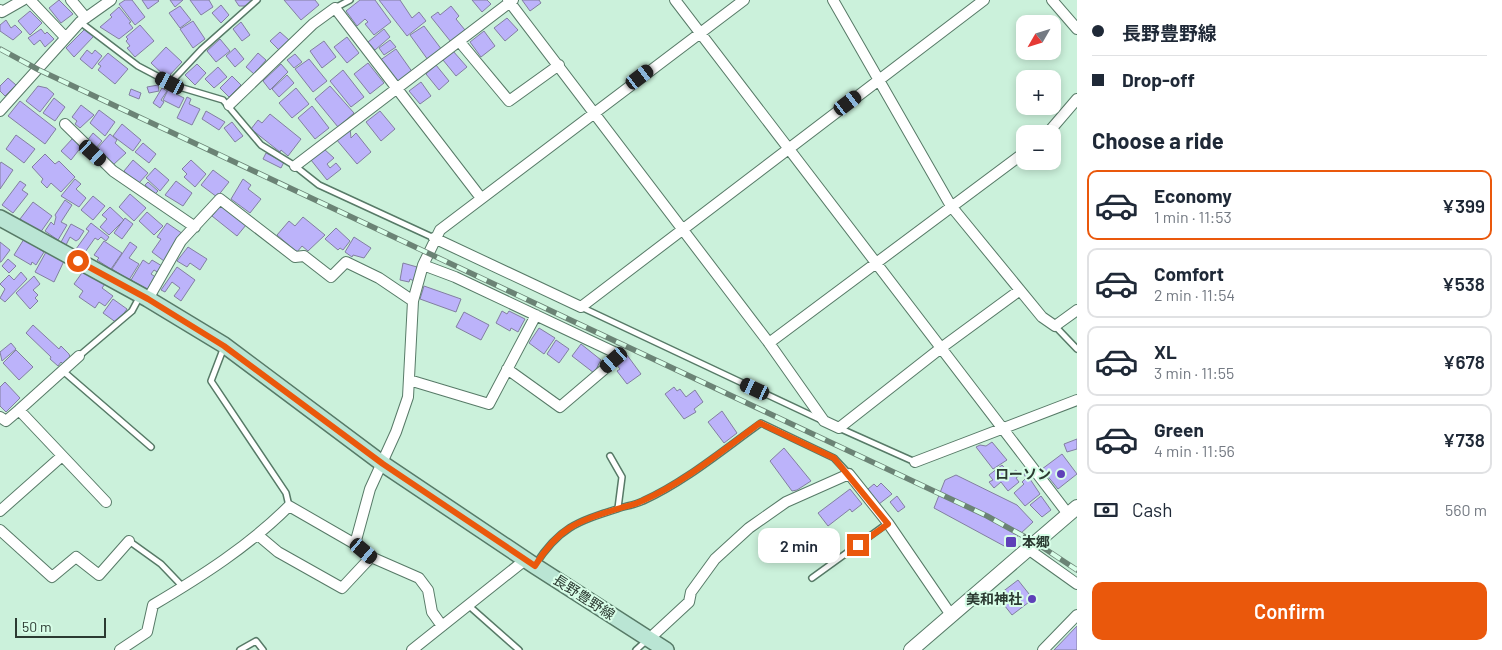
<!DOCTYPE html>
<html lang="en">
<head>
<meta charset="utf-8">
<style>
	:root { --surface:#fff; --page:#f2f2f3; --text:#1f2937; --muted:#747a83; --line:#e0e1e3; --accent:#ea580c }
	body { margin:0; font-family:Barlow,"Noto Sans JP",sans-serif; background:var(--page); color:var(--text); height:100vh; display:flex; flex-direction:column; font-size:19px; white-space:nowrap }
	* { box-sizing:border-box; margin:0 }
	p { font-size:16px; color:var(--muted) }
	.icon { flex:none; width:28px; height:28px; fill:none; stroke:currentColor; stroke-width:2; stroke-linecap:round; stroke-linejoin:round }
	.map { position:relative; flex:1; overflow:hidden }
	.panel { display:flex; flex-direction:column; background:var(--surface); width:425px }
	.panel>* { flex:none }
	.guide { display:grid; align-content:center; height:110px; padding:0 15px; background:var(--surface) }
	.needle { width:32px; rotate:231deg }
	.tools { position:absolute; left:1016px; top:15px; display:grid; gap:10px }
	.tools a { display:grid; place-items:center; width:45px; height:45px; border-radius:10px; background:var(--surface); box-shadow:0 2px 8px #0003; font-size:25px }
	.scale { position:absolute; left:15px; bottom:12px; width:91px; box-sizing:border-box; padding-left:5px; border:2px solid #2b3a31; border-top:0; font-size:14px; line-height:18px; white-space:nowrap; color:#2b3a31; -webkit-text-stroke:4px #d8fee8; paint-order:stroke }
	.end { position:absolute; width:22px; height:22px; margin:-11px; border:6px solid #ea580c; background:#fff; box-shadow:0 0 0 2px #fff }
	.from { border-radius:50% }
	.bubble { position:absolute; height:35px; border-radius:10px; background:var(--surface); box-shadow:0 2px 8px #0003; font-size:16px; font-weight:600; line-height:35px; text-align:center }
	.car { position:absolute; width:15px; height:30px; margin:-15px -8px; border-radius:6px; box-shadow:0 0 4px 1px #0007; background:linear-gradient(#222 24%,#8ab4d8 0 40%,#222 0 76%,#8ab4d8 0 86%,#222 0) }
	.guide b { display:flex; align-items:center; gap:18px; height:48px; font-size:19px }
	.guide b+b { border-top:1px solid var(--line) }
	.guide i { width:12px; height:12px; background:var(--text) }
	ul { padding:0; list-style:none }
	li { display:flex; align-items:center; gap:15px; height:70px; margin:0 10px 8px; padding:0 5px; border:2px solid var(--line); border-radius:10px }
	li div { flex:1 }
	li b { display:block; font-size:19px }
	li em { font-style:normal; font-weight:600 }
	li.on { border-color:var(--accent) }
	li>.icon { width:45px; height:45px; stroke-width:1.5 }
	h2 { padding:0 15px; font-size:22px; line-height:60px }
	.pay { display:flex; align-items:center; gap:12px; height:55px; padding:0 15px; font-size:19px }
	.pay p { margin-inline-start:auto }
	.cta { display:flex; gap:10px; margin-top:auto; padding:10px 15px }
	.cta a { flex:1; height:58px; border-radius:10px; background:var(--accent); color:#fff; font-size:20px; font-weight:600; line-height:58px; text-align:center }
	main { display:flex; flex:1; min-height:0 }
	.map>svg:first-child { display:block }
	.building { fill:#bcb3fa; stroke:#827fa0 }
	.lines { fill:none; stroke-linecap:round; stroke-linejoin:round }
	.service-casing { stroke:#577a67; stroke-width:8 }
	.minor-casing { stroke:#577a67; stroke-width:12 }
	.tertiary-casing { stroke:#577a67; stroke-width:16 }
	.secondary-casing { stroke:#577a67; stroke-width:18 }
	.service { stroke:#fff; stroke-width:5 }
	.minor { stroke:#fff; stroke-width:10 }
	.tertiary { stroke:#fff; stroke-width:14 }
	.secondary { stroke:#bae5d4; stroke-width:15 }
	.rail-casing { stroke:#6b8375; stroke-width:5.5 }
	.rail { stroke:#d8fee8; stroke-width:4; stroke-dasharray:11; stroke-linecap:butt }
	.route { stroke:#ea580c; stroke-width:6 }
	.poi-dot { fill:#5e40b8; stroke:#d8fee8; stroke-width:2 }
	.labels { text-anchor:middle; stroke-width:4; stroke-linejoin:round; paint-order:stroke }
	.poi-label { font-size:14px; font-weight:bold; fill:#2b3a31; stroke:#d8fee8; text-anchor:end }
	.street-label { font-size:14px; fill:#2b3a31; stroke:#d8fee8 }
</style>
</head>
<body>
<main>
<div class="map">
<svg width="1077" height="650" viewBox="0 0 1077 650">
	<rect width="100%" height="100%" fill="#cbf1db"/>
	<path class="building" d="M59,0L73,14L61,23L49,8Z
		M125,0H132L145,17L135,25L119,4Z
		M142,0H158L159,1L148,9Z
		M170,0H183L175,7Z
		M190,0H209L213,7L201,15Z
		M235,0H255L245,6H239Z
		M284,0H315L319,5L301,20Z
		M360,0H375L391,22L374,35L365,24L368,22L365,19L357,26L346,11Z
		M379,0H400L412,18L419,12L426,21L407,36Z
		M472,0H487L491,4L482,12Z
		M522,0H539L541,3L530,11Z
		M221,5L229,15L221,23L212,13Z
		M180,6L191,20L180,28L169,13Z
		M451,6L459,16L456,19L465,30L451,42L431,17L438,12L440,15Z
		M119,7L131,22L129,23L133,28L119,39L100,27L112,17L110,15Z
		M30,11L42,23L30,35L18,21Z
		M507,18L518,30L505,41L494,28Z
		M6,20L11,28L15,25L22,32L13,40L0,31V25Z
		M193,21L205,39L193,48L180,29Z
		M241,22L250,35L242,41L233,29Z
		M140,25L154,41L135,57L127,48L130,46L126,41L128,39L126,37Z
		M424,26L442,50L428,60L410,35Z
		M86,28L94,36L74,57L66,48Z
		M41,29L45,34L47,32L54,39L45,47L40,40L34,45L28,38Z
		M384,29L390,37L375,50L368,42Z
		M484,31L495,46L481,57L470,42Z
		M280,32L289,40L279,50L270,41Z
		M347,37L359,53L347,63L334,47Z
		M220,39L230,51L216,62L207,51Z
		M390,40L396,47L384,55L379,48Z
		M324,41L336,57L322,68L310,51Z
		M166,47L182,62L167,78L151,63Z
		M235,48L244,59L235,67L226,56Z
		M396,49L413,73L397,85L379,61Z
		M87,50L92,54L95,50L102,56L92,69L80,59Z
		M453,51L467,67L456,76L443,60Z
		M108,53L128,69L115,84L98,70L101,66L98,64Z
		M258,53L266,60L254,74L246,67Z
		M295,54L302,62L294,68L287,60Z
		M309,59L327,81L313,92L295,69Z
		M368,63L384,83L370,94L354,74Z
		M197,64L206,73L195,85L185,75Z
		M281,64L288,72L270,90L263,81Z
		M436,65L449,81L439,90L426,74Z
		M218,67L227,77L214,88L205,79Z
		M343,70L364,97L351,107L330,81Z
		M287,75L294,83L279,97L272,89Z
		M232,76L241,85L229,97L220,88Z
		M8,78L16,85L5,96L0,91V86Z
		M421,82L431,96L420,104L409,91Z
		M158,85L159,91L149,93L147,87Z
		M38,86L47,88L54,94L40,112L26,101Z
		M330,86L354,113L338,127L315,99Z
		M162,88L167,91L161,100L164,102L160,108L153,103Z
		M296,88L309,104L292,118L279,103Z
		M131,89L141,93L139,99L129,95Z
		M168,90L184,98L179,108L163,100Z
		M187,97L191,99L189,104L200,109L192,125L177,118Z
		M54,98L65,107L55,121L43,113Z
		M20,101L56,129L45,144L8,116Z
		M81,105L94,115L80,128L75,124L77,121L72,117Z
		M312,106L329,128L315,139L298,118Z
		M99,110L115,122L105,136L90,123Z
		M206,111L225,122L219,130L202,119Z
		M380,111L395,129L381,141L366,122Z
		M270,114L301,139L288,156L281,150L280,152L251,129L258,120L262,123Z
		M232,122L243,136L235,142L224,128Z
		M122,124L141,140L133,151L113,136Z
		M350,128L351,138L356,133L371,152L357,164L336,139Z
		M93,133L102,141L96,148L87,141Z
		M110,134L117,140L115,143L126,153L113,165L96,150Z
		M16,135L35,149L24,163L6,149Z
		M73,138L82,146L71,160L61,151Z
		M143,143L156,154L149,163L135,152Z
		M324,149L334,158L327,164L330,168L336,163L341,169L327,180L311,160Z
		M266,153L284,162L281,168L263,159Z
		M45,154L55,164L59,161L75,177L61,192L51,183L47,188L41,182L43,179L32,167Z
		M133,160L148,173L138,184L124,171Z
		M191,160L206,174L195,187L184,177L187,174L182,169Z
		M1,162L13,170L0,189V164Z
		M155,168L169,180L160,191L146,178Z
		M213,170L229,182L217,197L201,185Z
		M75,179L81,184L76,189L86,198L79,207L61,196Z
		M243,179L251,185L248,189L261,199L250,213L231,199Z
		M20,181L26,185L22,190L28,194L13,213L2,205Z
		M176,181L192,193L183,206L165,195Z
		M148,182L158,191L155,194L145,185Z
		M130,194L146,208L134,221L119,207Z
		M93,196L105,206L93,220L81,210Z
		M65,200L72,205L61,222L67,225L58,240L45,231L51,222L54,225L56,217L55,215Z
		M33,202L52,216L40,233L20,219Z
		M221,205L246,225L237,236L212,216Z
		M110,207L124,220L109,235L100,227L107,219L102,215Z
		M147,212L163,226L154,235L139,221Z
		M303,217L325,235L308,251L302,246L297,252L277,235L289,221L295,226Z
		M125,218L133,224L122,239L114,233Z
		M91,223L109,237L106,241L101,237L98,240L95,238L83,255L76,249L89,231L86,229Z
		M167,223L183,234L164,261L152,252L161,239L157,237Z
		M71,224L84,231L79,239L76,241L70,237L66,245L61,242Z
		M336,228L350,241L343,250L340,248L338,250L325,239Z
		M354,237L371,248L364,258L353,255L352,257L345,252Z
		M24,239L44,252L36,265L32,262L31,265L14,255Z
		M104,241L122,253L111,269L97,260L99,258L94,255Z
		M0,242L10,250L1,262H0Z
		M130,242L137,247L129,258L139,264L129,280L112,269Z
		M188,247L207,259L200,270L190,263L187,267L177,261Z
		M46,252L64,261L54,282L35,272Z
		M8,259L16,266L9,273L2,266Z
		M143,260L149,264L152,260L162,266L159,273L154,270L151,274L157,278L150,291L131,280Z
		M403,263L417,267L414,281L410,279L409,282L400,280Z
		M177,267L195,280L181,301L174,296L180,288L172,282L165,292L161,290Z
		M84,270L105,284L102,288L113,296L105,306L99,302L95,308L79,297L83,291L74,284Z
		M21,272L27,279L5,302L0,298L5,289L0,284L9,275L14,280Z
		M34,276L40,284L33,290L38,295L35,298L38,301L30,309L16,293Z
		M424,286L461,299L456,312L420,299Z
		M113,299L127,309L117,323L103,313Z
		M502,311L507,314L509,311L525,319L518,332L511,328L510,331L496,323Z
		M464,312L489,325L481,340L456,327Z
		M33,325L59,349L61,346L69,354L70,357L63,364L61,362L58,366L50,359L51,357L26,333Z
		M539,328L555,338L544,354L529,343Z
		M556,340L569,349L559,363L547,354Z
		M11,343L16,349L2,361L0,352Z
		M581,344L601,360L594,373L572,356Z
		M16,350L33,367L19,380L3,363Z
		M627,355L641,374L627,384L617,371L620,369L616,364Z
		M5,382L20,398L6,412L0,406V387Z
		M674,387L677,391L680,389L686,397L695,390L703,402L694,409L696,412L684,419L665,394Z
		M722,411L737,433L724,443L708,422Z
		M1077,439V449L1067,452L1064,444Z
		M992,442L1007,460L993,469L976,447L980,445L986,446Z
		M784,448L811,481L797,490L792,491L770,461Z
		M1062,454L1077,474L1058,489L1042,469Z
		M1002,465L1010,474L1016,470L1020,475L1016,478L1019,482L1008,491L1001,482L994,488L989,482L993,480L989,475Z
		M1026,473L1040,494L1025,506L1014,493L1024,484L1022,482L1026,478L1024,474Z
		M956,475L1017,505L1033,522L1006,547L934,508L945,480Z
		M881,483L892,494L879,504L868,489L874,484L877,487Z
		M850,489L862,504L852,512L850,509L828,526L818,513Z
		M897,496L905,507L898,512L890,502Z
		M1041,496L1051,510L1042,517L1030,505Z
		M1018,580L1033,599L1012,615L997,596Z
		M1077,626V650H1054Z"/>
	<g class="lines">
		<g class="service-casing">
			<path id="service" d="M335,8L350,0
				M80,22L138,66L176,86L223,100L261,145L295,166L319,185L434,238
				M170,83L202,49L257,0
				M581,307L819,419
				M1055,326L1077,349
				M224,347L211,381L286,493L289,506
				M79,356L132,311L140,296
				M63,371L151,447
				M839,428L915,462
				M610,456L622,477L618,508
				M129,541L161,564L183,587
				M535,565C559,528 576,522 617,509C625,506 635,505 643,501C685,482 723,450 761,423L834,458L849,474
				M812,578L888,523
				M468,605L519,650
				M240,650L256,641L263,650
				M636,650L647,640"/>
		</g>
		<g class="minor-casing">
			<path id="minor" d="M30,0L65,37
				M71,0L86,18
				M508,0L769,343L824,421L839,428L941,348L1020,290
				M675,0L1068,514
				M833,0L951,206L1042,317L1055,326L1077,310
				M1052,0L1077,29
				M0,10L2,12L23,0
				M459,41L509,101L559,65
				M229,105L313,24L335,8L481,198
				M0,111L80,22L111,0
				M65,124L113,171L195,227
				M1047,134L1077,99
				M295,166L513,0
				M434,238L581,307L984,0
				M423,265L455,277L616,353L614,361L560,407L507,369
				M148,299L181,241L220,199L295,257L304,256L331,277L346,262L379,278L413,301
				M769,343L1025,152
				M409,380L489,404L536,315
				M19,410L79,356
				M0,417L6,421L19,410L106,502
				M915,462L1077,400
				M0,511L62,456
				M0,530L52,577L76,557L99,575L129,541
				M259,536L278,552L342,588L371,557L355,544
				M1028,549L1077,584
				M371,557L419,578L428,590L432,612L442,626
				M649,639L689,602L691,592L715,559L749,528L786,502L849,474L888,523L951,615
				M120,650L147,632L153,605C202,576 249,546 289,506L355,544L370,489L396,432L408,397L413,301L423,265L440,230L744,0
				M412,650L525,560
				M1043,650L1077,615"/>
		</g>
		<g class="tertiary-casing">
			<path id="tertiary" d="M911,650L1077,507"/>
		</g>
		<g class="secondary-casing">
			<path id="secondary" d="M0,218L148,299L224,345L383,464L535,566L666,650"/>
		</g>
		<use href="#service" class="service"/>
		<use href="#minor" class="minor"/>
		<use href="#tertiary" class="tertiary"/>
		<use href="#secondary" class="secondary"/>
		<g class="rail-casing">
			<path id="rail" d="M0,49L39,70L987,516L1036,543L1077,570"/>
		</g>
		<use href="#rail" class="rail"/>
	</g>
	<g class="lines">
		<path class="route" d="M78,261L148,299L224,346L383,464L535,566C558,528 576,522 617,509C625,506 635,505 642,501C685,482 723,450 760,423L834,458L888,524L858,545"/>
	</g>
	<g class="poi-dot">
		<circle cx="1061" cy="474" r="5"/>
		<rect x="1005" y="536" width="12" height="12" rx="2.5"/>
		<circle cx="1032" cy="599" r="5"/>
	</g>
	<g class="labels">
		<g class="poi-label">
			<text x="1051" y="479">ローソン</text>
			<text x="1022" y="547" text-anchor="start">本郷</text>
			<text x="1022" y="604">美和神社</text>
		</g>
		<g class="street-label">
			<text transform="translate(584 597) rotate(33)" y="5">長野豊野線</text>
		</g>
	</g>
</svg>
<div class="tools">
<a><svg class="needle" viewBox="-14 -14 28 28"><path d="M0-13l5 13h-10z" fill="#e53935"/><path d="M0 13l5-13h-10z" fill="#747a83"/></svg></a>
<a>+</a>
<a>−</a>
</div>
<div class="scale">50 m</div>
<i class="end from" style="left:78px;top:261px"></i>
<i class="end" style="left:858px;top:545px"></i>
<div class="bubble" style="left:758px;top:528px;width:82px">2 min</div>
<i class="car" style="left:640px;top:77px;rotate:53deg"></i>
<i class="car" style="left:170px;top:83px;rotate:297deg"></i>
<i class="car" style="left:848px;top:103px;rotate:53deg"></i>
<i class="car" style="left:93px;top:153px;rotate:132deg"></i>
<i class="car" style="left:614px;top:360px;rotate:229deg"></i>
<i class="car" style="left:755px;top:389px;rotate:295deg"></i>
<i class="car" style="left:364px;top:551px;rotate:130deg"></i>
</div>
<section class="panel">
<div class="guide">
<b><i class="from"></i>長野豊野線</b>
<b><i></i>Drop-off</b>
</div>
<h2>Choose a ride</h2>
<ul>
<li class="on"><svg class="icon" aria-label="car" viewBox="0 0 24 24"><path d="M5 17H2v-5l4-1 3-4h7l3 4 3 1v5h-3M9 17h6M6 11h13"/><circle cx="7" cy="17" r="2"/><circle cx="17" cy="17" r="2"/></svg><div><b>Economy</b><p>1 min · 11:53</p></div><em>¥399</em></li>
<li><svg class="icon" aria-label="car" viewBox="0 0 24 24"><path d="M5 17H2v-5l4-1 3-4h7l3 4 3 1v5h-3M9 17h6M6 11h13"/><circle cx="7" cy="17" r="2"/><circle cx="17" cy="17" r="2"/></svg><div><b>Comfort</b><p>2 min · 11:54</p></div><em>¥538</em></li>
<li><svg class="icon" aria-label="car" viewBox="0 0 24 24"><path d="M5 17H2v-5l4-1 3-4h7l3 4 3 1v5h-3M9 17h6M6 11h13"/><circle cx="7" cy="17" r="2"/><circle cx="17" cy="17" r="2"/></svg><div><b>XL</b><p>3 min · 11:55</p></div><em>¥678</em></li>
<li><svg class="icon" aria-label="car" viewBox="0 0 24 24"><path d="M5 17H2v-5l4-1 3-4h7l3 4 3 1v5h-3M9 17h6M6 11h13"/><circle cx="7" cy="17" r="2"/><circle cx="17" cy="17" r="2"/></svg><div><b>Green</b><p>4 min · 11:56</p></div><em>¥738</em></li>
</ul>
<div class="pay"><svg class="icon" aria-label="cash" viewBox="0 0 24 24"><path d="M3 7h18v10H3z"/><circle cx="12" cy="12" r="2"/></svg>Cash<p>560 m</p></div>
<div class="cta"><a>Confirm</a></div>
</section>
</main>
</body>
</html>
